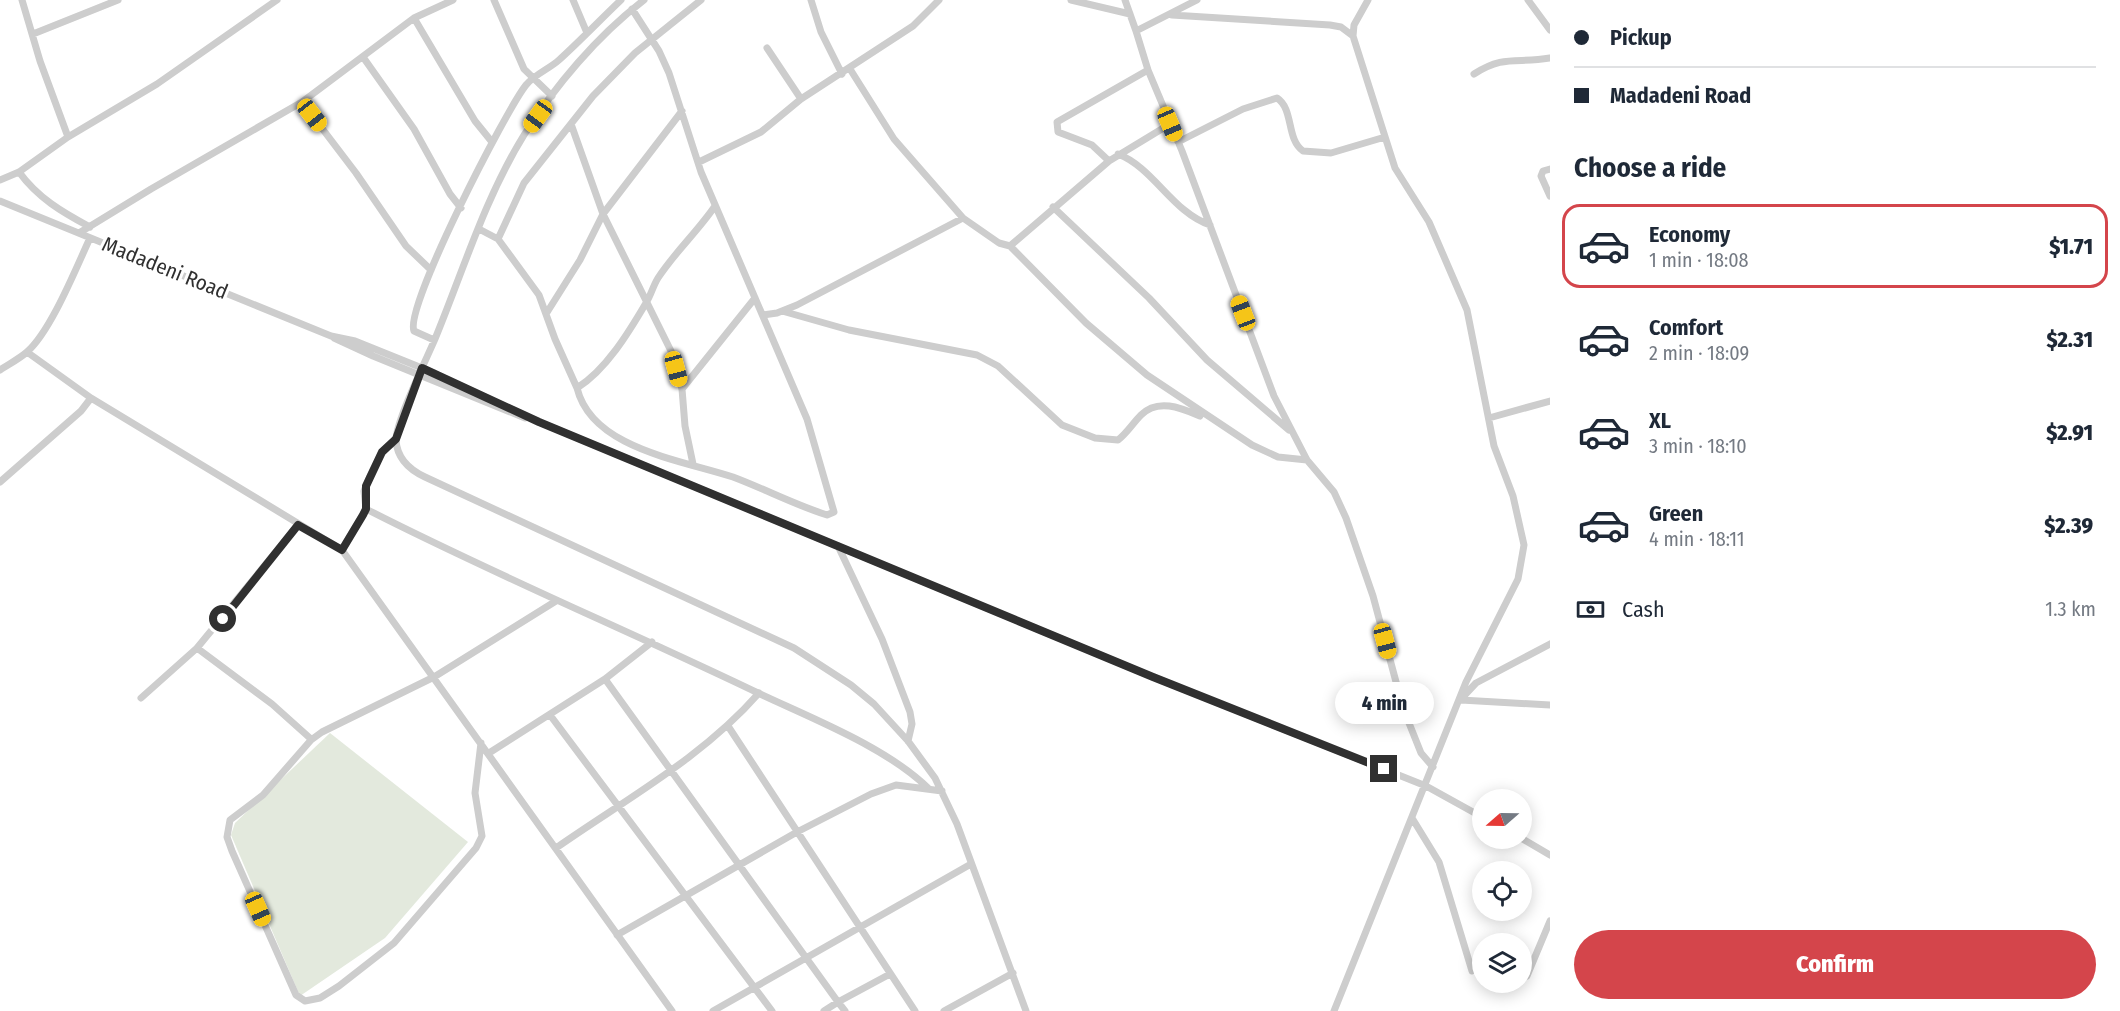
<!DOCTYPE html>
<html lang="en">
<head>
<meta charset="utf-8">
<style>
	:root { --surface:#fff; --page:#f6f6f7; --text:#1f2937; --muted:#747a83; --line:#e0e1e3; --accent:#d4454b }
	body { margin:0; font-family:"Fira Sans Condensed",sans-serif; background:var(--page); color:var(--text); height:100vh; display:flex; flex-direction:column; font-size:22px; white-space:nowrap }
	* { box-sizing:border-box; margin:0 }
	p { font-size:20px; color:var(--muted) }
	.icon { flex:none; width:33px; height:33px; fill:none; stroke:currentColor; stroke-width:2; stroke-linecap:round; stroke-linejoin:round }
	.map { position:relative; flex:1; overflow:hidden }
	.drawer { display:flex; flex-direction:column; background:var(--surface); width:570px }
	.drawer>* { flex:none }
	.top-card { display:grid; align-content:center; height:132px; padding:0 24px; background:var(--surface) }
	.needle { width:39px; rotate:250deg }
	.fabs { position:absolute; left:1472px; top:789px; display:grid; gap:12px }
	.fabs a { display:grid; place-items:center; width:60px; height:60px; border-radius:50%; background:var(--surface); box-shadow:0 3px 15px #0003; font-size:30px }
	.end { position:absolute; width:27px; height:27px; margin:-14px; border:8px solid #303030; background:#fff; box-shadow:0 0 0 3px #fff }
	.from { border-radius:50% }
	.bubble { position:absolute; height:42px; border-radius:21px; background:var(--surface); box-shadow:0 3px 15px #0003; font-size:20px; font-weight:800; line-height:42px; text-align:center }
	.car { position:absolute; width:18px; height:36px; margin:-18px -9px; border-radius:8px; box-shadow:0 0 4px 2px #0007; background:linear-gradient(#f5c518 24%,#345 0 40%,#f5c518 0 76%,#345 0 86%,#f5c518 0) }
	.top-card b { display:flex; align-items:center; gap:21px; height:57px; font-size:22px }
	.top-card b+b { border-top:2px solid var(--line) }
	.top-card i { width:15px; height:15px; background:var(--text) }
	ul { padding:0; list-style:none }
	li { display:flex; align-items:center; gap:18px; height:84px; margin:0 12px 9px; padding:0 12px; border:3px solid transparent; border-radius:18px }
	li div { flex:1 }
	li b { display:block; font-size:22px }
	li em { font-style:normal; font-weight:800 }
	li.selected { border-color:var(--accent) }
	li>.icon { width:54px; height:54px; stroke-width:1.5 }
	h2 { padding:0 24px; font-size:27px; line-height:72px }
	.pay { display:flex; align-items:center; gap:15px; height:66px; padding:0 24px; font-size:22px }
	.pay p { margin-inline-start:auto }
	.button { display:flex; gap:12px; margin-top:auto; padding:12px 24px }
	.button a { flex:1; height:69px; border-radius:36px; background:var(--accent); color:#fff; font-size:24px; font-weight:800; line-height:69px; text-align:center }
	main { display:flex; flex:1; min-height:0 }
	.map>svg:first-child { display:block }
	.green { fill:#e3e9dd }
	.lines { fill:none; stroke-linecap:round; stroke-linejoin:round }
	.minor { stroke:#cdcdcd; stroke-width:7 }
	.route { stroke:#303030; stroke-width:8 }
	.labels { text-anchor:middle; stroke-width:6; stroke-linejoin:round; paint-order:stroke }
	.street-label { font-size:21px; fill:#303030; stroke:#fff }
</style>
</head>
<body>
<main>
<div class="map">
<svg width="1550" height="1011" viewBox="0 0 1550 1011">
	<rect width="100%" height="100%" fill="#fff"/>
	<path class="green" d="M330,733L468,842L385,938L300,996L231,835L235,823Z"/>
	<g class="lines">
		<path class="minor" d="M22,0L40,61L68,137
			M494,0L524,69L552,96
			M573,0L587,33
			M644,0C597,36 555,86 524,135C485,198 463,271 435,339C426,360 396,421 396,440C397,459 410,470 425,477L794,648L851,685L874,704L908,741L935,778L957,824L1026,1011
			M811,0L821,32L842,74
			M1071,0L1130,14
			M1125,0L1136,31L1197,0
			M1528,0L1550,30
			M1172,15L1330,25L1341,27L1353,36L1395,168L1429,222L1467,310L1494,446L1513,496L1524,545L1518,579L1466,682L1334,1011
			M414,18L475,121L492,142
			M1136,31L1148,70L1182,151L1274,396L1307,460L1334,492L1346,518L1373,596L1403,708L1421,753L1433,767
			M33,34L118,0
			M1353,36L1354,25L1368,0
			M767,48L801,99
			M363,57L414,129L450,194L461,208
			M850,69L894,139L963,218
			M1474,74C1505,54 1517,64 1550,58
			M302,102L356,173L406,246L431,270
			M571,124L603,214L671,351L682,389L685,426L693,464
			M1178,142L1243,109L1277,98C1294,109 1286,139 1303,151L1331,153L1385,137
			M1118,154C1154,168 1172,212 1210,225
			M1109,161L1092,145L1058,132L1057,122L1148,70
			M699,162L761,132L801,99L913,26L939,0
			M1550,169L1543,171L1541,176L1550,196
			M19,172C38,198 62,212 90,227
			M0,180L19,172L68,137L157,84L277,0
			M0,201L331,336L355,341L422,368L539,422L1153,677L1426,786L1482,817
			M1053,207L1149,298L1207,360L1289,430
			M479,229L498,239L539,295L555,339L577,388C606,370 629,332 646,303C651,295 653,286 658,278C675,252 698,231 715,206
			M79,233L151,189L302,102L414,18L453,0
			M498,239L524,183L593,96L635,53L701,0
			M1010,246L1109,161L1170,124
			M782,311L849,330L977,355L998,366L1062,425L1095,438L1118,440C1127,433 1133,423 1141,415C1158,398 1181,408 1200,416
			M546,314L580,260L603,214L682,111
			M763,315L777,313L797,305L963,218L999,243L1010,246L1086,323L1147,375L1252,445L1278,457L1307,460
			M334,338L373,356L525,418
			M434,340L414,331C404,308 506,110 526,85C535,74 549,69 559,60C580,41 600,20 621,0
			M27,352L91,398L342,550L672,1011
			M0,370C9,364 19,359 27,352C51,331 76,268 90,238
			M577,388C592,449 682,460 733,477C765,489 795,505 827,515L834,512L807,419L701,172L669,73L659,51L632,9
			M682,389L755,298
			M1489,418L1550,401
			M0,482L81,411L91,398
			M366,509C495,575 627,630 758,693C811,718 886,747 928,788
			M298,525L197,648L272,704L311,739
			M838,546L882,639L910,712L912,724L908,741
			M342,550L366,509L364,491L370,476L382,452L396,439
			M605,679L838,1002L890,974
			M141,698L197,648
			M1461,699L1476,683L1550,644
			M1461,700L1550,705
			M550,715L772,1011
			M728,726L915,1011
			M481,743L475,793L482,836L476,848L394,943L339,986L320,998L305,1001L296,995L232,851L227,837L230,820L263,795L311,740L322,732L434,677L556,601
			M489,753L605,679L652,642
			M1412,818L1439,862L1472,971
			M1521,838L1550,855
			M556,848C626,799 702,758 759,693
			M617,935L797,832L871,794L896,785L942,791
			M1527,976L1550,921
			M713,1011L971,864
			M824,1011L838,1002L845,1011
			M944,1011L1013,973"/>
	</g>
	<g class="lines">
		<path class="route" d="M223,619L298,525L342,550L363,515L366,509V486L382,452L396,439L422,368L539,422L1153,677L1384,769"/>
	</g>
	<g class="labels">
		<g class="street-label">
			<text transform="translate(165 268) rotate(22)" y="7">Madadeni Road</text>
		</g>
	</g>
</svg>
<div class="fabs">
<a><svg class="needle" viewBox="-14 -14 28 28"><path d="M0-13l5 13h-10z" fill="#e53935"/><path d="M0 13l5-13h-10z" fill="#747a83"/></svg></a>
<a><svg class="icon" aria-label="locate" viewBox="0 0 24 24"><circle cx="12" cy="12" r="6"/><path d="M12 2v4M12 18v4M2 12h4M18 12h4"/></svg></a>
<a><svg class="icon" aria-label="layers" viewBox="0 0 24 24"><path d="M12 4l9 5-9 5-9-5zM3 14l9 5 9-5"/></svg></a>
</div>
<i class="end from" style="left:223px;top:619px"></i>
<i class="end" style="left:1384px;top:769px"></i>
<div class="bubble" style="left:1335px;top:682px;width:99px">4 min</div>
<i class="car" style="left:312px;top:115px;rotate:142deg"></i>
<i class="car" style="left:538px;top:116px;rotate:216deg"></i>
<i class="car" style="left:1170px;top:124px;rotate:157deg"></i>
<i class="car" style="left:1243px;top:313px;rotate:339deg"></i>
<i class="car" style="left:676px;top:369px;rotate:165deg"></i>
<i class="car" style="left:1385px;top:641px;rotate:165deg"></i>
<i class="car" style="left:258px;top:909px;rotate:156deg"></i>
</div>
<section class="drawer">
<div class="top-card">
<b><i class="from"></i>Pickup</b>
<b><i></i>Madadeni Road</b>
</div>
<h2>Choose a ride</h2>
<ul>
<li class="selected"><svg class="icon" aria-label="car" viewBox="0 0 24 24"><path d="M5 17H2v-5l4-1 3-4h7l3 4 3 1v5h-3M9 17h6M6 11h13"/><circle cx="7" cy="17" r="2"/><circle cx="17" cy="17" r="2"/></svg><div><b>Economy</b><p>1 min · 18:08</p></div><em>$1.71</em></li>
<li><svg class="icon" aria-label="car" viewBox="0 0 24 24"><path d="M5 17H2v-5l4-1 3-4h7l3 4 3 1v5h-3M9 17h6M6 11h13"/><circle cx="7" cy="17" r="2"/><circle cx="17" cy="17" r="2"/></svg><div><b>Comfort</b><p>2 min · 18:09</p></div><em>$2.31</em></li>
<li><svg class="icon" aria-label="car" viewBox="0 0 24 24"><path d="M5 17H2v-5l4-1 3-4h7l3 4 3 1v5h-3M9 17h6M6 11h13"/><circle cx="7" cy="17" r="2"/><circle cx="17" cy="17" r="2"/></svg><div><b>XL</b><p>3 min · 18:10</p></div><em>$2.91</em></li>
<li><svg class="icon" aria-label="car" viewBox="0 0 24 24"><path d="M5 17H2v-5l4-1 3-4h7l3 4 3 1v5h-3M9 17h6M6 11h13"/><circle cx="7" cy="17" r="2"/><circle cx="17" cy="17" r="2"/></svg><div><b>Green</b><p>4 min · 18:11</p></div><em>$2.39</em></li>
</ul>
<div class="pay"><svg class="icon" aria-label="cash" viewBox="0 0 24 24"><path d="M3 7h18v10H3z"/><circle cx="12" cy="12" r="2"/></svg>Cash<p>1.3 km</p></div>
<div class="button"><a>Confirm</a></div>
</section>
</main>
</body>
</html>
